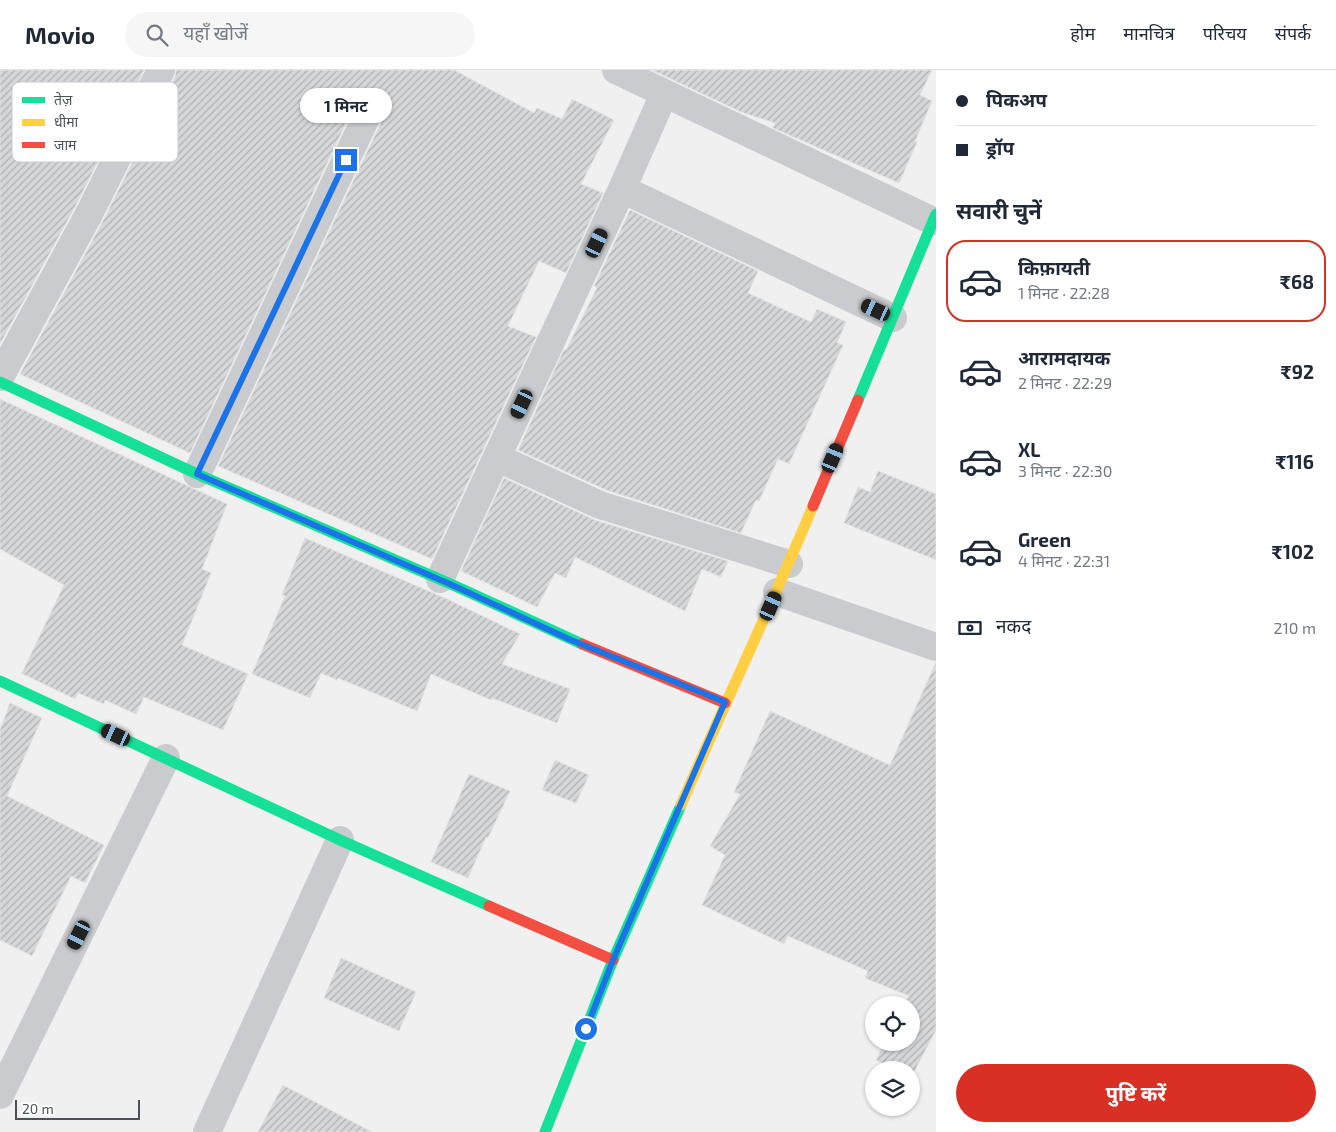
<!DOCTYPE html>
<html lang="hi">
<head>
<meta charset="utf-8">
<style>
	:root { --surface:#fff; --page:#f6f6f7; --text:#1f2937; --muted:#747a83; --line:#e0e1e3; --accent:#d93025 }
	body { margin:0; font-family:"Exo 2","Noto Sans Devanagari",sans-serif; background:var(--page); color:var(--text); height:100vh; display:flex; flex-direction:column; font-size:19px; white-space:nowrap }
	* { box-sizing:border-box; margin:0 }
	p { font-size:16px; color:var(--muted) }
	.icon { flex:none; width:28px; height:28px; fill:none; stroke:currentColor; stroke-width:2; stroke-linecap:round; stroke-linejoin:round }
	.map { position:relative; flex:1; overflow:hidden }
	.side { display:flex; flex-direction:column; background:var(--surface); width:400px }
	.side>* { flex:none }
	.banner { display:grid; align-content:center; height:110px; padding:0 20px; background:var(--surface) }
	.buttons { position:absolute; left:865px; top:926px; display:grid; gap:10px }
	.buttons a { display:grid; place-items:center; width:55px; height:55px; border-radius:50%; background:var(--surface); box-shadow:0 1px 4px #0004; font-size:25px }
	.scale { position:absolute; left:15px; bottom:12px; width:125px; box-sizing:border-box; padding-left:5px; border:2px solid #49515a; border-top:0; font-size:14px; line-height:18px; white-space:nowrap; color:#49515a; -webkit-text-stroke:4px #fff; paint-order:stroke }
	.end { position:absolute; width:22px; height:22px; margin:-11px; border:6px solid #1a73e8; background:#fff; box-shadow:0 0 0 2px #fff }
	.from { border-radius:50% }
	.bubble { position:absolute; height:35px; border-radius:18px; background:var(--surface); box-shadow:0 1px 4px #0004; font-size:16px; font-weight:700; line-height:35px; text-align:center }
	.car { position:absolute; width:15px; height:30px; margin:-15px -8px; border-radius:6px; box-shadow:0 0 4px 1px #0007; background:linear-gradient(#222 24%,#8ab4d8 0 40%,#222 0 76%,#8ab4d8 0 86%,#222 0) }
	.banner b { display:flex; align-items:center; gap:18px; height:48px; font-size:19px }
	.banner b+b { border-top:1px solid var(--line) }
	.banner i { width:12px; height:12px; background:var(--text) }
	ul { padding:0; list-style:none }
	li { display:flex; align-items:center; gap:15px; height:82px; margin:0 10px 8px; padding:0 10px; border:2px solid transparent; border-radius:20px }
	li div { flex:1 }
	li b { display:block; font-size:19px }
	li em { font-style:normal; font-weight:700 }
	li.selected { border-color:var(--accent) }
	li>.icon { width:45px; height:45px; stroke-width:1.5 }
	h2 { padding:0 20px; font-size:22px; line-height:60px }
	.pay { display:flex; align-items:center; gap:12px; height:55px; padding:0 20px; font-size:19px }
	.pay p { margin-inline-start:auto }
	.cta { display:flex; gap:10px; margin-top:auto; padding:10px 20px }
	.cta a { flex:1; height:58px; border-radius:30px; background:var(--accent); color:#fff; font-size:20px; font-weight:700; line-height:58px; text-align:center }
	header { display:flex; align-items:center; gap:30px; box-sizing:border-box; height:70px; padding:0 25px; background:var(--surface); border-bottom:1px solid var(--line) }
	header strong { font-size:24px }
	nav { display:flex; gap:28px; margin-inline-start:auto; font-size:18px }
	.search { width:350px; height:45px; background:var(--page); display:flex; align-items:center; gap:12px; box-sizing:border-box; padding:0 18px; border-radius:28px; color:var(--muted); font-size:19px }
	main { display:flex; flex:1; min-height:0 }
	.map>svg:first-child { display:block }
	.building { fill:url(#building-hatch); stroke:#e2e2e3 }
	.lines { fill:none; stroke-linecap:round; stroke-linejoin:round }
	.street { stroke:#cacbce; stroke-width:28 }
	.fast { stroke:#16e098; stroke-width:11 }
	.slow { stroke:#ffcf43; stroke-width:11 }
	.jam { stroke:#f24e42; stroke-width:11 }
	.route { stroke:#1a73e8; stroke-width:6 }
	.key { fill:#fff; stroke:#c8cbce; stroke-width:1 }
	.key-label { font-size:14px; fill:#49515a }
</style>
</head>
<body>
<header>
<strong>Movio</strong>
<div class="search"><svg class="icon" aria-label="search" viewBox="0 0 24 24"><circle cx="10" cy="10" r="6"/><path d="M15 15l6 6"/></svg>यहाँ खोजें</div>
<nav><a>होम</a><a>मानचित्र</a><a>परिचय</a><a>संपर्क</a></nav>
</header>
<main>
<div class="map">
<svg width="936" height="1062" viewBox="0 0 936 1062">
	<defs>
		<pattern id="building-hatch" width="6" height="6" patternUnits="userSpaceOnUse" patternTransform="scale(1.25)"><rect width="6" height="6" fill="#d6d7d9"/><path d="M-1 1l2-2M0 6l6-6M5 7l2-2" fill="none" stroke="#b0b1b3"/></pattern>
	</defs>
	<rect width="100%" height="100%" fill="#f0f0f0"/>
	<path class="building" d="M0,0H144L75,137L0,274Z
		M176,0H454L534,43L537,38L562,49L572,29L614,50L581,114L603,123L566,203L539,191L508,256L536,267L432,489L218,396L385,44L387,36L384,29L377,23L369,22L363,24L357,30L190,383L20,304L103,151L175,7Z
		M652,0H932L920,25L932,31L915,71L917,72L899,113L773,58L775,53L741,42Z
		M630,140L758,201L748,223L811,252L817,239L846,252L837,273L843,275L789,394L778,389L759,431L756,430L741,463L606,420L518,380L564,279L566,280L597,218L594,216Z
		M0,329L227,434L202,499L211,503L182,575L248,604L223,660L144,627L136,644L105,630L104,634L78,623L75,629L21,603H22L64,515L0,479Z
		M878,401L936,424V490L844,453L858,417L870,422Z
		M504,408L595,450L728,491L721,507L702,499L685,541L575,487L566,508L555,503L537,537L461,501Z
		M305,468L447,529L520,564L502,594L570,619L557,653L492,628L491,630L431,604L417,641L338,608L337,610L321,603L310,628L252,604L285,526L282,525Z
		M936,592V960L911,1008V1000H896L876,990L885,972H911V935H904L909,926L865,908L868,901L788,866L784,874L702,835L725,785L710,776L740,724L734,722L770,641L890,695Z
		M10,633L42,648L7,726L104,775L85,813L71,806L32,886L0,870V660Z
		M555,690L589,705L576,733L542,720Z
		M469,704L510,721L488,768L486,767L468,808L431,792Z
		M341,888L416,922L399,961L324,928Z
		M283,1015L372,1062H258Z"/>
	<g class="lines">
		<path class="street" d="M616,0L933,151
			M622,119L893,248
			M0,307L89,144L161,0
			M498,388L600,435L789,494
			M197,404L371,37
			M440,509L622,119L664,24
			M777,522L936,577
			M0,1025L166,688
			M207,1062L340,770"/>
		<path class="fast" d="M0,312L197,404L453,515L582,574
			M858,330L936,144
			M0,611L340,770L489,836
			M545,1062L613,890L681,735"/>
		<path class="slow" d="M681,735C724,635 771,537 813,436"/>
		<path class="jam" d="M813,436L858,330
			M582,574L725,633
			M489,836L613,890"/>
	</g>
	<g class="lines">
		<path class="route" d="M346,90L197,404L452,515L571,570L725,632L613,890L586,959"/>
	</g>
	<rect x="12" y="12" width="166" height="80" rx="8" class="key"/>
	<rect x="22" y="27" width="23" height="6" fill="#16e098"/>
	<rect x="22" y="49" width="23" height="7" fill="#ffcf43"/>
	<rect x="22" y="72" width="23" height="6" fill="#f24e42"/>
	<g class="key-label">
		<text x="54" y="35">तेज़</text>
		<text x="54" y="57">धीमा</text>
		<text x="54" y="80">जाम</text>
	</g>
</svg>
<div class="buttons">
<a><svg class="icon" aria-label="locate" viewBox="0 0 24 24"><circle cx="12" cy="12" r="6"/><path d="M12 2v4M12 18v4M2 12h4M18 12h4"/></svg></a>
<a><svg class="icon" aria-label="layers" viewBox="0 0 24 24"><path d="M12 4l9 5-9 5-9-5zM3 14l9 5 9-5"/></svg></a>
</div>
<div class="scale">20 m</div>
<i class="end from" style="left:586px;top:959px"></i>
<i class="end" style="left:346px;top:90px"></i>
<div class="bubble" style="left:300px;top:18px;width:92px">1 मिनट</div>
<i class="car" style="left:597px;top:173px;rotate:25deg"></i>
<i class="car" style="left:876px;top:240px;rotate:295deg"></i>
<i class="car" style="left:522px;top:334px;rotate:205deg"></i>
<i class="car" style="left:833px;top:388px;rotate:23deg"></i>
<i class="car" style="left:771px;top:536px;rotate:24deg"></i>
<i class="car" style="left:116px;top:665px;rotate:295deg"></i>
<i class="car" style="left:79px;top:865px;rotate:207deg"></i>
</div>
<section class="side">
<div class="banner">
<b><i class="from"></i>पिकअप</b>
<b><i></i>ड्रॉप</b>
</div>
<h2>सवारी चुनें</h2>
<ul>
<li class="selected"><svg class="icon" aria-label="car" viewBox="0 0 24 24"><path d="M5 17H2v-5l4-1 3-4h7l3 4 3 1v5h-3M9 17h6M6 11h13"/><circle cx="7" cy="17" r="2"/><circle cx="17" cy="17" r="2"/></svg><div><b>किफ़ायती</b><p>1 मिनट · 22:28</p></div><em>₹68</em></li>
<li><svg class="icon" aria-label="car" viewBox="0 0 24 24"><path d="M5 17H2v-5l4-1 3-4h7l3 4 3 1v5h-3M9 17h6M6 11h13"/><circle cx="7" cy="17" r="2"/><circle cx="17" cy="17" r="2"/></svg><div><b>आरामदायक</b><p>2 मिनट · 22:29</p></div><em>₹92</em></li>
<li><svg class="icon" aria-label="car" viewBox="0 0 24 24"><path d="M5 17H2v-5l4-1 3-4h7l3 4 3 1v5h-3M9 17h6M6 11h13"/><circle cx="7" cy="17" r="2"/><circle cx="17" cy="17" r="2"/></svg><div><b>XL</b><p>3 मिनट · 22:30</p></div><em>₹116</em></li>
<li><svg class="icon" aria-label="car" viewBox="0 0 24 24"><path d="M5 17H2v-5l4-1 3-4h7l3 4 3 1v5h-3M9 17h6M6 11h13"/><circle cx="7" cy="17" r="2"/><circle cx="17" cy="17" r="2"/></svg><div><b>Green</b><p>4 मिनट · 22:31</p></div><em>₹102</em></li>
</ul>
<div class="pay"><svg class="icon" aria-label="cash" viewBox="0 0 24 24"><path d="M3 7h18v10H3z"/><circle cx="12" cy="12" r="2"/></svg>नकद<p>210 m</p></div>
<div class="cta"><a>पुष्टि करें</a></div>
</section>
</main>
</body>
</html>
